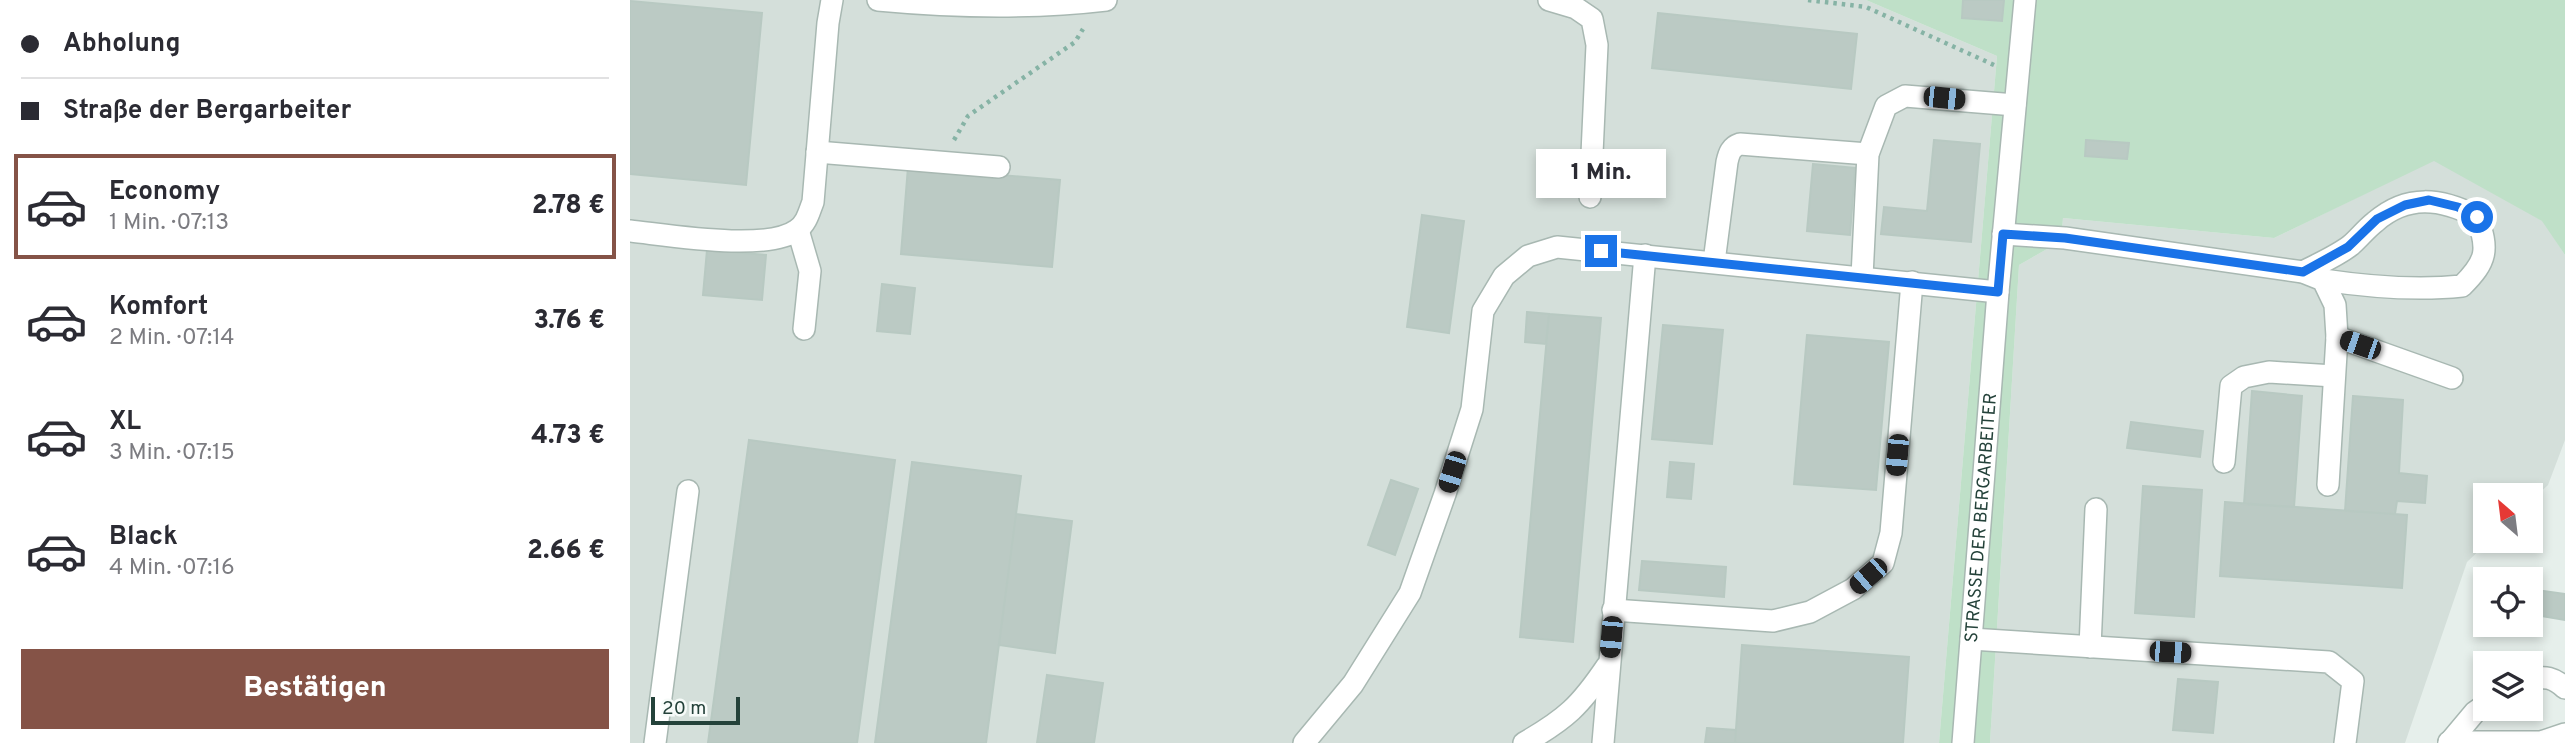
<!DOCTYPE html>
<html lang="de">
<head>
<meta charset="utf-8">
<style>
	:root { --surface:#fff; --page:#f7f7f7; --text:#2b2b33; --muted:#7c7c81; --line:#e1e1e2; --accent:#855347 }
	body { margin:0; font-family:Overpass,sans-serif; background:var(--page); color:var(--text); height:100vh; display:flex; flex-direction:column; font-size:26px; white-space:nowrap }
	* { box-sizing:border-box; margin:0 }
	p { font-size:23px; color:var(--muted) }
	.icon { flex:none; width:38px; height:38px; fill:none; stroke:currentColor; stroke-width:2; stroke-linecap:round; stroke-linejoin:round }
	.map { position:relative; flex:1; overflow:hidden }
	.panel { display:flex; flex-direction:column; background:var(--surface); width:630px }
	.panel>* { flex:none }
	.guide { display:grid; align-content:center; height:154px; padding:0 21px; background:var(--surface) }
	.needle { width:46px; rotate:332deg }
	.buttons { position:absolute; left:1843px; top:483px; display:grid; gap:14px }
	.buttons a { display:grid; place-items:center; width:70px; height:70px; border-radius:0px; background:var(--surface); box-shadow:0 4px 10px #0003; font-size:35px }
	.scale { position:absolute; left:21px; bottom:18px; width:89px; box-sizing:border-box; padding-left:7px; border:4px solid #24423a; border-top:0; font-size:19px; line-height:24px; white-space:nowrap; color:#24423a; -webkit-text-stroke:5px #f7fbf9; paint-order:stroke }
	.end { position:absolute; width:32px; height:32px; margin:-16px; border:9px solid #1a73e8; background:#fff; box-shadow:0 0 0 4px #fff }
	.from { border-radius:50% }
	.bubble { position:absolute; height:49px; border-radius:0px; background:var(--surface); box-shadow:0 4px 10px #0003; font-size:23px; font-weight:800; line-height:49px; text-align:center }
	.car { position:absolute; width:21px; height:42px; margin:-21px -10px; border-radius:9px; box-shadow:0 0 5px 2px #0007; background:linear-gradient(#222 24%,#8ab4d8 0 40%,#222 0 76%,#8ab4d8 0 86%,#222 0) }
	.guide b { display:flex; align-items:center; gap:24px; height:66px; font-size:26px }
	.guide b+b { border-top:2px solid var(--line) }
	.guide i { width:18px; height:18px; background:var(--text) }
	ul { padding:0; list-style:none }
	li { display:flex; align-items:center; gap:21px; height:105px; margin:0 14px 10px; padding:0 7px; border:4px solid transparent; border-radius:0px }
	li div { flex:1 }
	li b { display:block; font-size:26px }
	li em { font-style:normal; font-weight:800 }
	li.active { border-color:var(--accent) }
	li>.icon { width:63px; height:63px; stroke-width:1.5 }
	.primary-button { display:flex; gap:14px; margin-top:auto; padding:14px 21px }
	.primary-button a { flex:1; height:80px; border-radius:0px; background:var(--accent); color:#fff; font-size:28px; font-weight:800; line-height:80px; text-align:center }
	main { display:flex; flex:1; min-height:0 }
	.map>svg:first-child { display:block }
	.built { fill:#d4dfda }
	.green { fill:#bfe0c8 }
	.building { fill:#bbcac4; stroke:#b8c9c2; stroke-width:2 }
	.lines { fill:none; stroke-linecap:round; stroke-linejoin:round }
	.minor-casing { stroke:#a8b8b2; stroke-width:24 }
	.path { stroke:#86b3a5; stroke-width:4.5; stroke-dasharray:3.5 5; stroke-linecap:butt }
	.minor { stroke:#fff; stroke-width:21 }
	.route { stroke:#1a73e8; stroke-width:9 }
	.labels { text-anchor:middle; stroke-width:5; stroke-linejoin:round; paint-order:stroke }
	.street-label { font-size:18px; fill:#24423a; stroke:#f7fbf9 }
</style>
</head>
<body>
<main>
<section class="panel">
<div class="guide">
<b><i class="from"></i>Abholung</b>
<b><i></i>Straße der Bergarbeiter</b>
</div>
<ul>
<li class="active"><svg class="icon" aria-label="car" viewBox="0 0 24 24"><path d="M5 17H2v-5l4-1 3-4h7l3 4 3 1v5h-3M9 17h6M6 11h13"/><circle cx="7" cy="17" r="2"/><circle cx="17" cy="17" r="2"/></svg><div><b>Economy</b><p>1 Min. · 07:13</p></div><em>2.78 €</em></li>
<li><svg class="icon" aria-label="car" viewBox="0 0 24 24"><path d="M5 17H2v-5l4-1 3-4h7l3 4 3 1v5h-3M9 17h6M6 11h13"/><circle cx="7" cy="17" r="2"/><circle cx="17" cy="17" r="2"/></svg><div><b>Komfort</b><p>2 Min. · 07:14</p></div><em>3.76 €</em></li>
<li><svg class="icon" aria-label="car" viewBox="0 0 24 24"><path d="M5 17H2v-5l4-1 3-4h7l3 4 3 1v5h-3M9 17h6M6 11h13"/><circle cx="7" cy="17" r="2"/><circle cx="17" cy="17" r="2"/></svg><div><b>XL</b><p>3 Min. · 07:15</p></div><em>4.73 €</em></li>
<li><svg class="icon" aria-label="car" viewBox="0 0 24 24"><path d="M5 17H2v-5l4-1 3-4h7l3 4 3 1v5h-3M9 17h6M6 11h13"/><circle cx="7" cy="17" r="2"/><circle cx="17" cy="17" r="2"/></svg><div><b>Black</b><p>4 Min. · 07:16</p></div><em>2.66 €</em></li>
</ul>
<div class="primary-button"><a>Bestätigen</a></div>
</section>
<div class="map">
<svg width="1935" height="743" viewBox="0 0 1935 743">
	<rect width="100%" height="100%" fill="#e6efeb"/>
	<path class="built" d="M0,0H1236L1367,56L1309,743H0Z
		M1804,160L1913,221L1935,255V440L1918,485L1901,501L1900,495H1855V541H1859L1837,562L1775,743H1360L1389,265L1431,241L1433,218L1644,238Z"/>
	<path class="green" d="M1236,0H1935V255L1912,221L1804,161L1644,238L1433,218L1431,241L1389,265L1360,743H1309L1367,56Z"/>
	<path class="building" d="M1333,0H1374L1372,21L1332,18Z
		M0,1L132,13L116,185L0,174Z
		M1028,13L1227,34L1221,89L1022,68Z
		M1304,140L1350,144L1341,242L1251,234L1254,207L1297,211Z
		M1456,140L1499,143L1497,159L1455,156Z
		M1183,164L1225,168L1220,235L1177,231Z
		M278,167L430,180L422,267L271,254Z
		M792,215L834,221L819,333L777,327Z
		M77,250L136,255L132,300L73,295Z
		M252,284L285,288L280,334L247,331Z
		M897,312L919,314L916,344L895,342Z
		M919,314L971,318L943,642L890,637Z
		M1033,325L1093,330L1082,444L1022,439Z
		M1177,335L1259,342L1246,490L1164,484Z
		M1622,391L1672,396L1664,507L1614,504Z
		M1723,396L1773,400L1769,473L1797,476L1795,503L1767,501L1765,514L1715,511Z
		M1501,422L1573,431L1570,457L1497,448Z
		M119,440L265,460L227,743H78Z
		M282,462L391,476L356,743H245Z
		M1040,462L1064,464L1061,499L1037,497Z
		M761,480L788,489L765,555L738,545Z
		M1513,486L1572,490L1564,617L1505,613Z
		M1595,502L1777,515L1772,588L1590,576Z
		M386,514L442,521L425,653L369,645Z
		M1012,561L1096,567L1094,597L1009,590Z
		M1900,589L1935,594V620L1900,614Z
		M1112,645L1279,657L1273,743H1105Z
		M417,675L473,683L464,743H407Z
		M1548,679L1588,682L1583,733L1543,730Z
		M1077,728L1106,730L1105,743H1075Z"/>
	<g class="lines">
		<g class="minor-casing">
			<g id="minor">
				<path d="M248,0C323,7 400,9 476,0"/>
				<path d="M919,0L946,8L962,19L967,45L960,197"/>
				<path d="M187,152L369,167"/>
				<path d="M168,230L180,271L174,329"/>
				<path d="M0,231C38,235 137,252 167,230C177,223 179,212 183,202L198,23L202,0"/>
				<path d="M1373,234L1435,238L1673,272L1693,280L1705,305L1707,337L1698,485"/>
				<path d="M1084,262L1097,162C1099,153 1101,147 1110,144L1238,154"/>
				<path d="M1673,272C1688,264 1707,256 1721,245C1729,238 1736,229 1745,222C1777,194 1811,198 1847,217C1859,250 1857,261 1832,286C1785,291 1740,287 1693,280"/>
				<path d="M1232,277L1238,154L1256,106L1275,96L1385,105"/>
				<path d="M1707,337L1822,378"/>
				<path d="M1594,462L1601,386L1614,377L1639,372L1704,376"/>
				<path d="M983,610L1143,621L1180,612L1223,589L1253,563L1261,533L1282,282"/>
				<path d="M1341,639L1699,662L1723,681L1715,743"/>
				<path d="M1460,647L1466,509"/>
				<path d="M1900,680C1915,675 1924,678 1935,688"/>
				<path d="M1819,742H1911L1935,734"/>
				<path d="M25,743L58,491"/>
				<path d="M674,743L723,684L780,593L815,494L842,409L853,311L874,276L898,256L927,247L1368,292"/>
				<path d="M894,743C936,719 950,706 977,666"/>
				<path d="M973,743L1015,255"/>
				<path id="s1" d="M1333,743L1368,292L1395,0"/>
				<path d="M1819,743L1845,712L1855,705"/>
			</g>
		</g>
		<path class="path" d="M1178,0L1236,7L1364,65
			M324,140L338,116L445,42L453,29"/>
		<use href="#minor" class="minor"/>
	</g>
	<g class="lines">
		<path class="route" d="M971,251L1368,292L1373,234L1435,238L1673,272L1718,247L1747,219L1775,205L1799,200L1828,207L1847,217"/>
	</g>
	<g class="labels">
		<g class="street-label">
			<text dy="6" stroke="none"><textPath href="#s1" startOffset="226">STRASSE DER BERGARBEITER</textPath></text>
		</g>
	</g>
</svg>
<div class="buttons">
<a><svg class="needle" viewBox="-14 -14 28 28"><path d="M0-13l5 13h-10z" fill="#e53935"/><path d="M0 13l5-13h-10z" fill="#7c7c81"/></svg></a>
<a><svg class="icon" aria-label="locate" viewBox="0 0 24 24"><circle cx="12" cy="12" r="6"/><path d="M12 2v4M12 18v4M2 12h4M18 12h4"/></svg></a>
<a><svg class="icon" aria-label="layers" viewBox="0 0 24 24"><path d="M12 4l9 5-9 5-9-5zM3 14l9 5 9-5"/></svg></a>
</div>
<div class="scale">20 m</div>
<i class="end from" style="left:1847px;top:217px"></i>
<i class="end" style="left:971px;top:251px"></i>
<div class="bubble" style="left:906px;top:149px;width:130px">1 Min.</div>
<i class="car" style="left:1314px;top:98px;rotate:96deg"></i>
<i class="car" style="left:1730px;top:345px;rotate:289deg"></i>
<i class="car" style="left:1267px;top:455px;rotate:185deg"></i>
<i class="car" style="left:822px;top:472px;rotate:197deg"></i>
<i class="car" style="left:1238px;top:576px;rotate:229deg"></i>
<i class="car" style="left:981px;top:637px;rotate:185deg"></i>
<i class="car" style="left:1540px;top:652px;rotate:93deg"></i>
</div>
</main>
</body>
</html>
